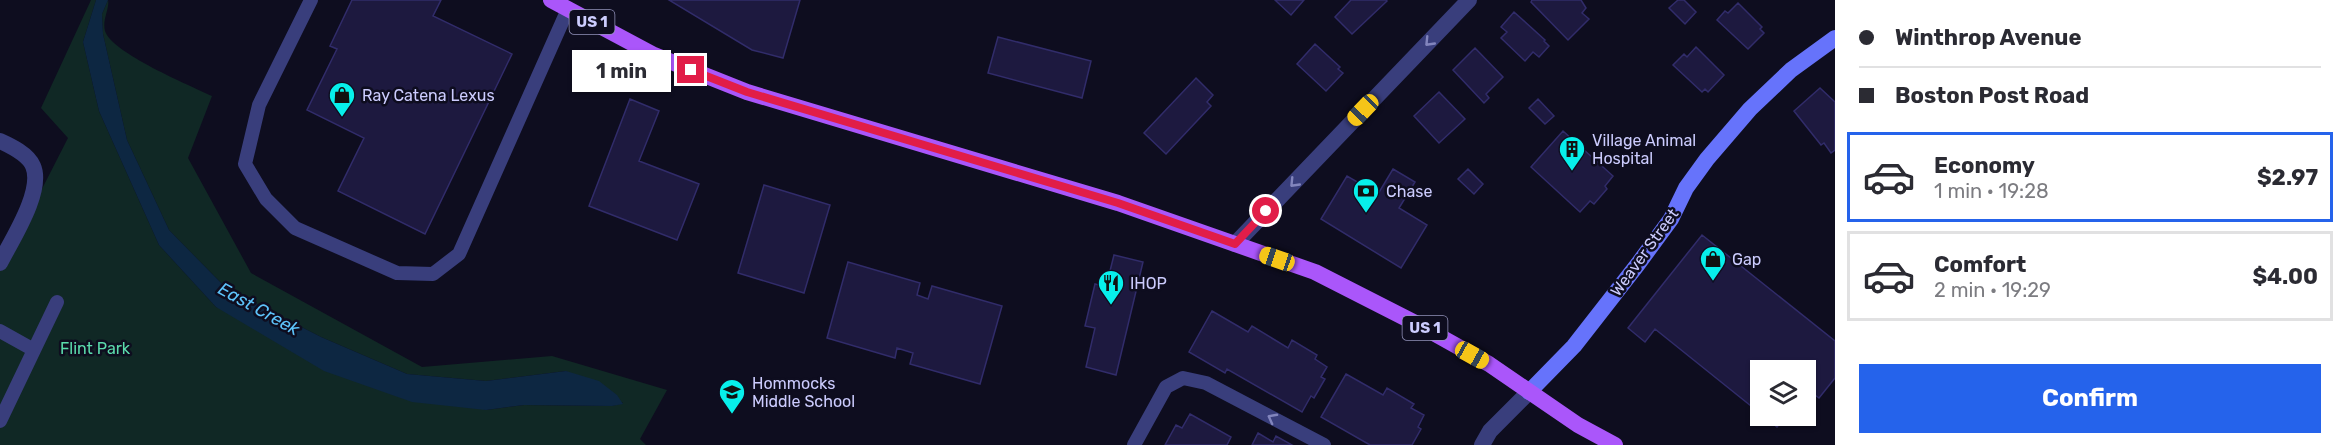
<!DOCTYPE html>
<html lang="en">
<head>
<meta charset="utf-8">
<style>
	:root { --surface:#fff; --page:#f2f2f3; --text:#2b2b33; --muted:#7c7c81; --line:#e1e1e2; --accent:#2563eb }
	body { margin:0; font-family:Rubik,sans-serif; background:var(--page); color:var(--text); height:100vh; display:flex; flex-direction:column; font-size:22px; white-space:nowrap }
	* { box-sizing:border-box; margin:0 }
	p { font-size:20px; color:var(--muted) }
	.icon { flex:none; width:33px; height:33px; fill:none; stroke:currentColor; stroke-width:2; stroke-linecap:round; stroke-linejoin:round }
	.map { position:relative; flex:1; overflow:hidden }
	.side { display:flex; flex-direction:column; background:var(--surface); width:510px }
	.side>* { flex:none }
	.hud { display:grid; align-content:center; height:132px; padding:0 24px; background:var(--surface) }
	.controls { position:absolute; left:1750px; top:360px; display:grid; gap:12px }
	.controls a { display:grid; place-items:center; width:66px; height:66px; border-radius:0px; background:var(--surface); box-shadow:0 2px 4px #0004; font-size:30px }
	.end { position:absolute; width:27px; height:27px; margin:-14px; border:8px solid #e11d48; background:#fff; box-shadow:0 0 0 3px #fff }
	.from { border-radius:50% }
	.bubble { position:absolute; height:42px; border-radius:0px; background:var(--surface); box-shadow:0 2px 4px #0004; font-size:20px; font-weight:700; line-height:42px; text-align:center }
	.car { position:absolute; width:18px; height:36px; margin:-18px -9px; border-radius:8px; box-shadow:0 0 4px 2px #0007; background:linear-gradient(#f5c518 24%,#345 0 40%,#f5c518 0 76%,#345 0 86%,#f5c518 0) }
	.hud b { display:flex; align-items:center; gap:21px; height:57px; font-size:22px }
	.hud b+b { border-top:2px solid var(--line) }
	.hud i { width:15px; height:15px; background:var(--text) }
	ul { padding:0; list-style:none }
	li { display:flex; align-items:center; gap:18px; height:90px; margin:0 12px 9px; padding:0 12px; border:3px solid var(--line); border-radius:0px }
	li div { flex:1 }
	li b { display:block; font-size:22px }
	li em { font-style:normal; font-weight:700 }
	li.on { border-color:var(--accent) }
	li>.icon { width:54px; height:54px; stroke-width:1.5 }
	.button { display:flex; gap:12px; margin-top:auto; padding:12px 24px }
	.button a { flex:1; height:69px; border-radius:0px; background:var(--accent); color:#fff; font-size:24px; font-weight:700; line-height:69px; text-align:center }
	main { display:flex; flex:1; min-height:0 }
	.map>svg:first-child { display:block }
	.green { fill:#102825 }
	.water { fill:#0d2742 }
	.building { fill:#1d193f; stroke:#312c6a; stroke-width:1.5 }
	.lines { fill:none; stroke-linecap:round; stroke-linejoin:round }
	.service { stroke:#393e7c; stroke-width:14 }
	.minor { stroke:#393e7c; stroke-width:16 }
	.tertiary { stroke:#393e7c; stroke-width:16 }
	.secondary { stroke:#6673fb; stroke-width:16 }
	.primary { stroke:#aa56fa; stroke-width:16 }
	.oneway { stroke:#8285bd }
	.route { stroke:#e11d48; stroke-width:8 }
	.labels { text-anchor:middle; stroke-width:5; stroke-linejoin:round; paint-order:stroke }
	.shield { fill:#0e0d1f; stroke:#9393bb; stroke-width:1.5 }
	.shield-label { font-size:15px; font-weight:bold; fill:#ccccfe }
	.poi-label { font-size:16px; fill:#ccccfe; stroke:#0e0d1f; text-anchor:start }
	.street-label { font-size:16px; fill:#ccccfe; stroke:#0e0d1f }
	.park-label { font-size:16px; fill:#5bdbac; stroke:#0e0d1f }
	.water-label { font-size:18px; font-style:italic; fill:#5dc3fa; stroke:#0e0d1f }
</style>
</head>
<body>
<main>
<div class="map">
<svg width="1835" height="445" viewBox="0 0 1835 445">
	<rect width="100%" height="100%" fill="#0e0d1f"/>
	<path class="green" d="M91,0H96L83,42L99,111L159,245L216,307L486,410L524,405L612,406L623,403L566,371L486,381L407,374L321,337L227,289L169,230L127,140L103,34L102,14L108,0C110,8 102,20 105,31C112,53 189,85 212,96L188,158L251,273L422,367L552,356L667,390L640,439L646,445H0V271L68,138L41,108Z"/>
	<path class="water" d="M96,0H108L102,14L103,34L127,140L169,230L227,289L321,337L407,374L486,381L566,371L599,381L617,395L623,404L612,406L524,405L486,410L412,402L324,371L216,307L159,245L99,111L83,42Z"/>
	<path class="building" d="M352,0H441L433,16L512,54L425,234L338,191L364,138L307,110L337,49L330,46Z
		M669,0H800L783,58L752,50Z
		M1275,0H1304L1291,15Z
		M1351,0H1386L1387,1L1352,34L1335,17Z
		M1532,0H1581L1586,8L1582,13L1589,19L1568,40L1531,2Z
		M1678,0H1684L1696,12L1685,24L1669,8Z
		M1738,3L1762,27L1760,29L1764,33L1748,49L1717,20L1725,11L1728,13Z
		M1514,12L1545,40L1544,41L1549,46L1539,57L1533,52L1525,61L1501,38L1507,32L1501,27Z
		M998,37L1091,61L1082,98L988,73Z
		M1315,44L1340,67L1338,69L1343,73L1326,91L1297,64Z
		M1696,47L1724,75L1708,92L1705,89L1702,92L1673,65L1684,54L1687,57Z
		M1475,48L1503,77L1486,94L1489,98L1484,103L1453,70Z
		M1196,78L1213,95L1207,102L1211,106L1166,154L1144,133Z
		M1820,88L1835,102V150L1831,153L1824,143L1821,145L1794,111Z
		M1439,92L1465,119L1439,143L1414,116Z
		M630,99L659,111L639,161L699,184L677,240L589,206Z
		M1538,99L1554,116L1545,124L1529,108Z
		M1563,131L1613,176L1605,186L1607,189L1594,204L1590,201L1580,212L1531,167Z
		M1393,169L1415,182L1399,208L1427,225L1401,268L1321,219L1347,176L1378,194Z
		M1468,169L1483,184L1474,194L1458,179Z
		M764,185L830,205L804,293L738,273Z
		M1702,235L1835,341V378L1819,398L1807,389L1806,390V370H1761V414L1655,329L1645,342L1628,328Z
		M1114,255L1143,262L1116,375L1086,367L1095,328L1085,326L1095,284L1106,287Z
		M848,262L920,283L917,295L928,299L932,286L1002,306L980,384L910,364L913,353L897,348L895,358L827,338Z
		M1212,311L1248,332L1252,326L1288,348L1292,340L1317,355L1315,359L1327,367L1321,377L1325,379L1314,398L1311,396L1302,412L1227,369L1225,373L1189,352Z
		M1346,374L1383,395L1387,388L1414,404L1411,408L1424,415L1418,427L1421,429L1412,445H1370L1321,417Z
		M1190,414L1231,437L1227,445H1165L1176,425L1182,428Z
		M1763,416H1786L1777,427Z
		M1258,433L1273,442L1276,436L1292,445H1252Z"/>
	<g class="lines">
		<path class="service" d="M311,0L259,105L245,164L266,199L295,228L397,273L433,274L459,254L568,9
			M0,331L34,350
			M0,421L57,302
			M1134,445L1166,387L1183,378L1206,383L1324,445"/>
		<path class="minor" d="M0,141C11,146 28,154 33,166C44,191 11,241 0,263
			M1235,244L1469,0"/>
		<path class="tertiary" d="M1482,445L1490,431L1529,392"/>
		<path class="secondary" d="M1529,392L1574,346L1638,264L1671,219L1686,188L1707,159L1750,109L1791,70L1835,38"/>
		<path class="primary" d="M551,0L654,55L747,92L1118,203L1315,272L1421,326L1489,364L1578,425L1615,445"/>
	</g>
	<defs><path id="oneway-chevron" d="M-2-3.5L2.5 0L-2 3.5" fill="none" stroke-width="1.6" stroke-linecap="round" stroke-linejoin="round" transform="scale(1.5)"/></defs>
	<g class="oneway">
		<use href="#oneway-chevron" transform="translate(1429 42) rotate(134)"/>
		<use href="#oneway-chevron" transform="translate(1294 183) rotate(134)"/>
		<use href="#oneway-chevron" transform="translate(1272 418) rotate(-152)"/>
	</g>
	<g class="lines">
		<path class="route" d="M691,70L747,92L1118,203L1235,244L1266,211"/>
	</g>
	<defs>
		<g id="shop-pin" transform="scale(1.35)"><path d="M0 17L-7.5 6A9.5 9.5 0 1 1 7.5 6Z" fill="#07efeb" stroke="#0e0d1f"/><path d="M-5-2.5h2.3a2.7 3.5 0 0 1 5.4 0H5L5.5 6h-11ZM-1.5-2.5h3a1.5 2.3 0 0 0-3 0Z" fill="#111"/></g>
		<g id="building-pin" transform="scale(1.35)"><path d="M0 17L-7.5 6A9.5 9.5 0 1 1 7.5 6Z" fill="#07efeb" stroke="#0e0d1f"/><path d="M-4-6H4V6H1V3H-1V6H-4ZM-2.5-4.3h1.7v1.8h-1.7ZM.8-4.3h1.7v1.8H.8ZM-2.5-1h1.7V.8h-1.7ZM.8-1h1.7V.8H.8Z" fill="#111"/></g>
		<g id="bank-pin" transform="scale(1.35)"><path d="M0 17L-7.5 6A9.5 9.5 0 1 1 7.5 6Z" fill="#07efeb" stroke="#0e0d1f"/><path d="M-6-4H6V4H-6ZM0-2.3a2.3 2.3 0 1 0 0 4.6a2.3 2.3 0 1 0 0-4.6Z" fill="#111"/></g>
		<g id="restaurant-pin" transform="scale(1.35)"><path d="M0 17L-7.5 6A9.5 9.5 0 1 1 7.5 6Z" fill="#07efeb" stroke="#0e0d1f"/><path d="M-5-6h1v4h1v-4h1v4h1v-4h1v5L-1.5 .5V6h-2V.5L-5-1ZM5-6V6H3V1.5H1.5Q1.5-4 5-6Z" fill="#111"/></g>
		<g id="school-pin" transform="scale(1.35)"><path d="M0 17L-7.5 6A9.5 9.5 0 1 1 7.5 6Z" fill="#07efeb" stroke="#0e0d1f"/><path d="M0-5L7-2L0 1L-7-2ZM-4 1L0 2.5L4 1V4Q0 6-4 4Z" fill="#111"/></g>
	</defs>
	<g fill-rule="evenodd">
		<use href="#shop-pin" x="342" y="95"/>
		<use href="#building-pin" x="1572" y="149"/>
		<use href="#bank-pin" x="1366" y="191"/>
		<use href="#shop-pin" x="1713" y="259"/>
		<use href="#restaurant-pin" x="1111" y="283"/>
		<use href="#school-pin" x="732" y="392"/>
	</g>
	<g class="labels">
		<g class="shield">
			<rect x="569.5" y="10" width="45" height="24" rx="4.5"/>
			<rect x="1402.5" y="316" width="45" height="24" rx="4.5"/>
		</g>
		<g class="shield-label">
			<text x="592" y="27">US 1</text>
			<text x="1425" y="333">US 1</text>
		</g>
		<g class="poi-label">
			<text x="362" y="101">Ray Catena Lexus</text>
			<text x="1592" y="146">Village Animal<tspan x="1592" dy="18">Hospital</tspan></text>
			<text x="1386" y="197">Chase</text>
			<text x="1732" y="265">Gap</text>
			<text x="1130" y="289">IHOP</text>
			<text x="752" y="389">Hommocks<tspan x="752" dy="18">Middle School</tspan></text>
		</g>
		<g class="street-label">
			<text transform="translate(1644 252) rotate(-54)" y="6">Weaver Street</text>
		</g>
		<g class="park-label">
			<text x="95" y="354">Flint Park</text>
		</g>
		<g class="water-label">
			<text transform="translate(259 309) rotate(29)" y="6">East Creek</text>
		</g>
	</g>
</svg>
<div class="controls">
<a><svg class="icon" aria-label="layers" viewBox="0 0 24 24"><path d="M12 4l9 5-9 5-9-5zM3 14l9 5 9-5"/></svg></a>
</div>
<i class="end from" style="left:1266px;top:211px"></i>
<i class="end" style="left:691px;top:70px"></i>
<div class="bubble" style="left:572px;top:50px;width:99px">1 min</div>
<i class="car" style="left:1363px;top:110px;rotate:224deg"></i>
<i class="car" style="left:1277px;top:259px;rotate:289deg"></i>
<i class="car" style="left:1472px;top:355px;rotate:119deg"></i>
</div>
<section class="side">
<div class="hud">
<b><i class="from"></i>Winthrop Avenue</b>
<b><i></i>Boston Post Road</b>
</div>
<ul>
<li class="on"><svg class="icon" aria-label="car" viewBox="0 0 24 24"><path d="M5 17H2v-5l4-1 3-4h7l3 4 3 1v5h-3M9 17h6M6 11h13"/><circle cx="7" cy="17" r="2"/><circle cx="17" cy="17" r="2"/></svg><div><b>Economy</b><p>1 min · 19:28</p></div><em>$2.97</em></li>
<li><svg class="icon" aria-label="car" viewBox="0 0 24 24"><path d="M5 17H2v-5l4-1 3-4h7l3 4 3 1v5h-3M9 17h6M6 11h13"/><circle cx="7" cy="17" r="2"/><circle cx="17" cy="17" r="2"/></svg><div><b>Comfort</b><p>2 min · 19:29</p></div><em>$4.00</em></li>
</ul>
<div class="button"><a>Confirm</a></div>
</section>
</main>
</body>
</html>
